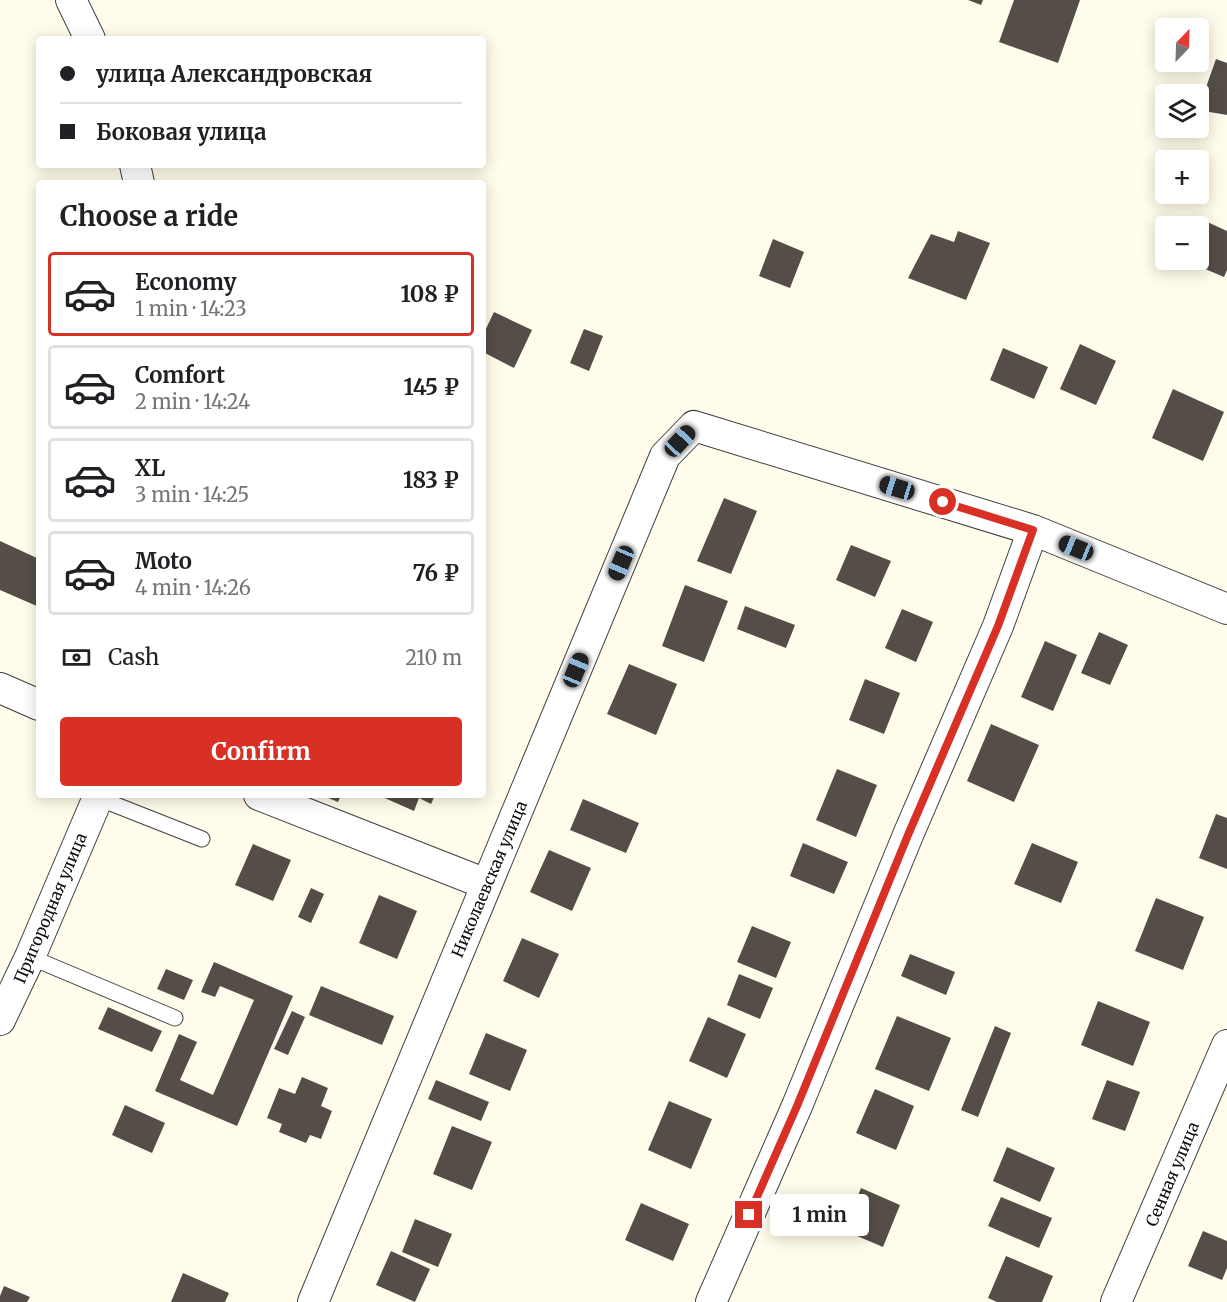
<!DOCTYPE html>
<html lang="en">
<head>
<meta charset="utf-8">
<style>
	:root { --surface:#fff; --page:#f6f6f6; --text:#202124; --muted:#757577; --line:#e0e0e0; --accent:#d93025 }
	body { margin:0; font-family:Merriweather,serif; background:var(--page); color:var(--text); height:100vh; display:flex; flex-direction:column; font-size:22px; white-space:nowrap }
	* { box-sizing:border-box; margin:0 }
	p { font-size:20px; color:var(--muted) }
	.icon { flex:none; width:33px; height:33px; fill:none; stroke:currentColor; stroke-width:2; stroke-linecap:round; stroke-linejoin:round }
	.map { position:relative; flex:1; overflow:hidden }
	.sheet { position:absolute; left:36px; top:180px; width:450px; height:618px; display:flex; flex-direction:column; background:var(--surface); border-radius:6px; box-shadow:0 3px 15px #0003 }
	.sheet>* { flex:none }
	.banner { position:absolute; left:36px; top:36px; width:450px; height:132px; border-radius:6px; box-shadow:0 3px 15px #0003; display:grid; align-content:center; height:132px; padding:0 24px; background:var(--surface) }
	.needle { width:39px; rotate:23deg }
	.fabs { position:absolute; left:1155px; top:18px; display:grid; gap:12px }
	.fabs a { display:grid; place-items:center; width:54px; height:54px; border-radius:6px; background:var(--surface); box-shadow:0 3px 15px #0003; font-size:30px }
	.end { position:absolute; width:27px; height:27px; margin:-14px; border:8px solid #d93025; background:#fff; box-shadow:0 0 0 3px #fff }
	.from { border-radius:50% }
	.bubble { position:absolute; height:42px; border-radius:6px; background:var(--surface); box-shadow:0 3px 15px #0003; font-size:20px; font-weight:700; line-height:42px; text-align:center }
	.car { position:absolute; width:18px; height:36px; margin:-18px -9px; border-radius:8px; box-shadow:0 0 4px 2px #0007; background:linear-gradient(#222 24%,#8ab4d8 0 40%,#222 0 76%,#8ab4d8 0 86%,#222 0) }
	.banner b { display:flex; align-items:center; gap:21px; height:57px; font-size:22px }
	.banner b+b { border-top:2px solid var(--line) }
	.banner i { width:15px; height:15px; background:var(--text) }
	ul { padding:0; list-style:none }
	li { display:flex; align-items:center; gap:18px; height:84px; margin:0 12px 9px; padding:0 12px; border:3px solid var(--line); border-radius:6px }
	li div { flex:1 }
	li b { display:block; font-size:22px }
	li em { font-style:normal; font-weight:700 }
	li.on { border-color:var(--accent) }
	li>.icon { width:54px; height:54px; stroke-width:1.5 }
	h2 { padding:0 24px; font-size:27px; line-height:72px }
	.pay { display:flex; align-items:center; gap:15px; height:66px; padding:0 24px; font-size:22px }
	.pay p { margin-inline-start:auto }
	.cta { display:flex; gap:12px; margin-top:auto; padding:12px 24px }
	.cta a { flex:1; height:69px; border-radius:6px; background:var(--accent); color:#fff; font-size:24px; font-weight:700; line-height:69px; text-align:center }
	.map>svg:first-child { display:block }
	.building { fill:#554e48 }
	.lines { fill:none; stroke-linecap:round; stroke-linejoin:round }
	.lane-casing { stroke:#3f3f3f; stroke-width:17 }
	.street-casing { stroke:#3f3f3f; stroke-width:32 }
	.lane { stroke:#fff; stroke-width:15 }
	.street { stroke:#fff; stroke-width:30 }
	.route { stroke:#d93025; stroke-width:8 }
	.labels { text-anchor:middle; stroke-width:6; stroke-linejoin:round; paint-order:stroke }
	.street-label { font-size:16px; fill:#0c0c0c; stroke:#fff }
</style>
</head>
<body>
<div class="map">
<svg width="1227" height="1302" viewBox="0 0 1227 1302">
	<rect width="100%" height="100%" fill="#fffceb"/>
	<path class="building" d="M968,0H983L981,5Z
		M1014,0H1080L1058,63L999,42Z
		M1216,59L1227,63V115L1198,110Z
		M1194,216L1227,231V270L1224,277L1184,260H1198V226H1189Z
		M958,231L990,243L966,300L908,278L931,234L954,242Z
		M773,239L804,252L790,288L759,276Z
		M494,312L532,330L514,368L483,352V335Z
		M584,329L603,336L589,371L570,363Z
		M1080,344L1116,361L1096,405L1060,389Z
		M1003,348L1048,367L1034,399L990,380Z
		M1173,389L1224,412L1203,461L1152,438Z
		M724,498L757,511L731,574L697,561Z
		M0,541L39,559V607L0,590Z
		M851,545L891,561L875,597L836,580Z
		M685,585L728,601L704,662L662,646Z
		M745,606L795,625L786,648L737,629Z
		M902,609L933,622L916,662L885,648Z
		M1099,632L1128,645L1110,685L1081,673Z
		M1045,641L1077,655L1053,711L1021,697Z
		M629,664L677,684L656,735L607,714Z
		M865,679L900,693L884,734L849,720Z
		M991,724L1039,745L1014,802L967,781Z
		M837,769L877,785L856,837L816,820Z
		M321,795H341L338,802Z
		M378,795H435L431,804L419,798L414,811Z
		M583,799L639,823L626,853L570,830Z
		M1216,814L1227,818V869L1199,858Z
		M803,843L848,862L834,894L790,876Z
		M1032,843L1078,862L1061,903L1014,884Z
		M253,844L291,860L273,901L235,885Z
		M549,850L591,868L572,911L530,892Z
		M311,888L324,894L311,923L298,917Z
		M379,895L417,911L397,959L359,943Z
		M1156,898L1204,917L1183,970L1135,951Z
		M752,926L791,942L776,978L737,962Z
		M522,938L559,954L539,998L503,981Z
		M910,954L955,972L946,995L901,976Z
		M214,962L293,996L237,1126L155,1091L179,1034L197,1042L180,1080L213,1095L254,1000L220,986L215,997L201,992Z
		M166,969L193,980L184,1000L157,989Z
		M739,974L773,988L760,1019L727,1005Z
		M321,986L394,1016L382,1045L309,1015Z
		M1098,1001L1150,1022L1133,1066L1081,1045Z
		M108,1007L162,1031L152,1052L98,1029Z
		M292,1011L305,1017L288,1055L274,1049Z
		M897,1016L951,1038L929,1091L875,1069Z
		M708,1017L746,1034L727,1078L689,1061Z
		M995,1026L1011,1033L978,1117L961,1110Z
		M486,1033L527,1050L510,1091L469,1074Z
		M302,1077L328,1088L321,1106L332,1111L321,1139L310,1135L306,1143L279,1132L282,1124L267,1118L279,1088L295,1094Z
		M436,1080L489,1102L481,1121L428,1099Z
		M1107,1080L1140,1092L1125,1131L1092,1119Z
		M875,1089L914,1106L896,1150L856,1133Z
		M669,1101L712,1119L691,1169L648,1150Z
		M125,1105L165,1123L152,1153L112,1135Z
		M452,1126L492,1142L472,1190L433,1174Z
		M1007,1147L1055,1168L1040,1202L993,1181Z
		M861,1188L900,1205L883,1247L843,1230Z
		M1001,1197L1052,1218L1039,1248L988,1226Z
		M641,1203L689,1224L673,1261L625,1240Z
		M415,1219L452,1234L438,1267L402,1252Z
		M1203,1231L1227,1241V1268L1222,1280L1188,1266Z
		M391,1251L430,1269L415,1302L376,1285Z
		M1006,1256L1053,1276L1042,1302H997L988,1298Z
		M183,1273L229,1293L225,1302H171Z
		M4,1286L30,1297L27,1302H0V1296Z"/>
	<g class="lines">
		<g class="lane-casing">
			<path id="lane" d="M98,798L202,839
				M30,957L175,1018"/>
		</g>
		<g class="street-casing">
			<path id="street" d="M71,0L90,39
				M135,165L139,183
				M0,688L39,705
				M259,795L486,884
				M0,1020L30,957L99,795
				M313,1302L665,456L694,426L1033,530L1227,609
				M711,1302L797,1106L908,835L998,626L1033,530
				M1116,1302L1227,1045"/>
		</g>
		<use href="#lane" class="lane"/>
		<use href="#street" class="street"/>
	</g>
	<g class="lines">
		<path class="route" d="M749,1215L797,1106L908,835L998,626L1033,530L943,502"/>
	</g>
	<g class="labels">
		<g class="street-label">
			<text transform="translate(489 879) rotate(-67)" y="6">Николаевская улица</text>
			<text transform="translate(50 908) rotate(-67)" y="6">Пригородная улица</text>
			<text transform="translate(1172 1174) rotate(-67)" y="6">Сенная улица</text>
		</g>
	</g>
</svg>
<div class="fabs">
<a><svg class="needle" viewBox="-14 -14 28 28"><path d="M0-13l5 13h-10z" fill="#e53935"/><path d="M0 13l5-13h-10z" fill="#757577"/></svg></a>
<a><svg class="icon" aria-label="layers" viewBox="0 0 24 24"><path d="M12 4l9 5-9 5-9-5zM3 14l9 5 9-5"/></svg></a>
<a>+</a>
<a>−</a>
</div>
<i class="end from" style="left:943px;top:502px"></i>
<i class="end" style="left:749px;top:1215px"></i>
<div class="bubble" style="left:770px;top:1194px;width:99px">1 min</div>
<i class="car" style="left:680px;top:441px;rotate:43deg"></i>
<i class="car" style="left:897px;top:488px;rotate:287deg"></i>
<i class="car" style="left:1076px;top:548px;rotate:292deg"></i>
<i class="car" style="left:621px;top:563px;rotate:203deg"></i>
<i class="car" style="left:576px;top:670px;rotate:23deg"></i>
<div class="banner">
<b><i class="from"></i>улица Александровская</b>
<b><i></i>Боковая улица</b>
</div>
<section class="sheet">
<h2>Choose a ride</h2>
<ul>
<li class="on"><svg class="icon" aria-label="car" viewBox="0 0 24 24"><path d="M5 17H2v-5l4-1 3-4h7l3 4 3 1v5h-3M9 17h6M6 11h13"/><circle cx="7" cy="17" r="2"/><circle cx="17" cy="17" r="2"/></svg><div><b>Economy</b><p>1 min · 14:23</p></div><em>108 ₽</em></li>
<li><svg class="icon" aria-label="car" viewBox="0 0 24 24"><path d="M5 17H2v-5l4-1 3-4h7l3 4 3 1v5h-3M9 17h6M6 11h13"/><circle cx="7" cy="17" r="2"/><circle cx="17" cy="17" r="2"/></svg><div><b>Comfort</b><p>2 min · 14:24</p></div><em>145 ₽</em></li>
<li><svg class="icon" aria-label="car" viewBox="0 0 24 24"><path d="M5 17H2v-5l4-1 3-4h7l3 4 3 1v5h-3M9 17h6M6 11h13"/><circle cx="7" cy="17" r="2"/><circle cx="17" cy="17" r="2"/></svg><div><b>XL</b><p>3 min · 14:25</p></div><em>183 ₽</em></li>
<li><svg class="icon" aria-label="car" viewBox="0 0 24 24"><path d="M5 17H2v-5l4-1 3-4h7l3 4 3 1v5h-3M9 17h6M6 11h13"/><circle cx="7" cy="17" r="2"/><circle cx="17" cy="17" r="2"/></svg><div><b>Moto</b><p>4 min · 14:26</p></div><em>76 ₽</em></li>
</ul>
<div class="pay"><svg class="icon" aria-label="cash" viewBox="0 0 24 24"><path d="M3 7h18v10H3z"/><circle cx="12" cy="12" r="2"/></svg>Cash<p>210 m</p></div>
<div class="cta"><a>Confirm</a></div>
</section>
</div>
</body>
</html>
